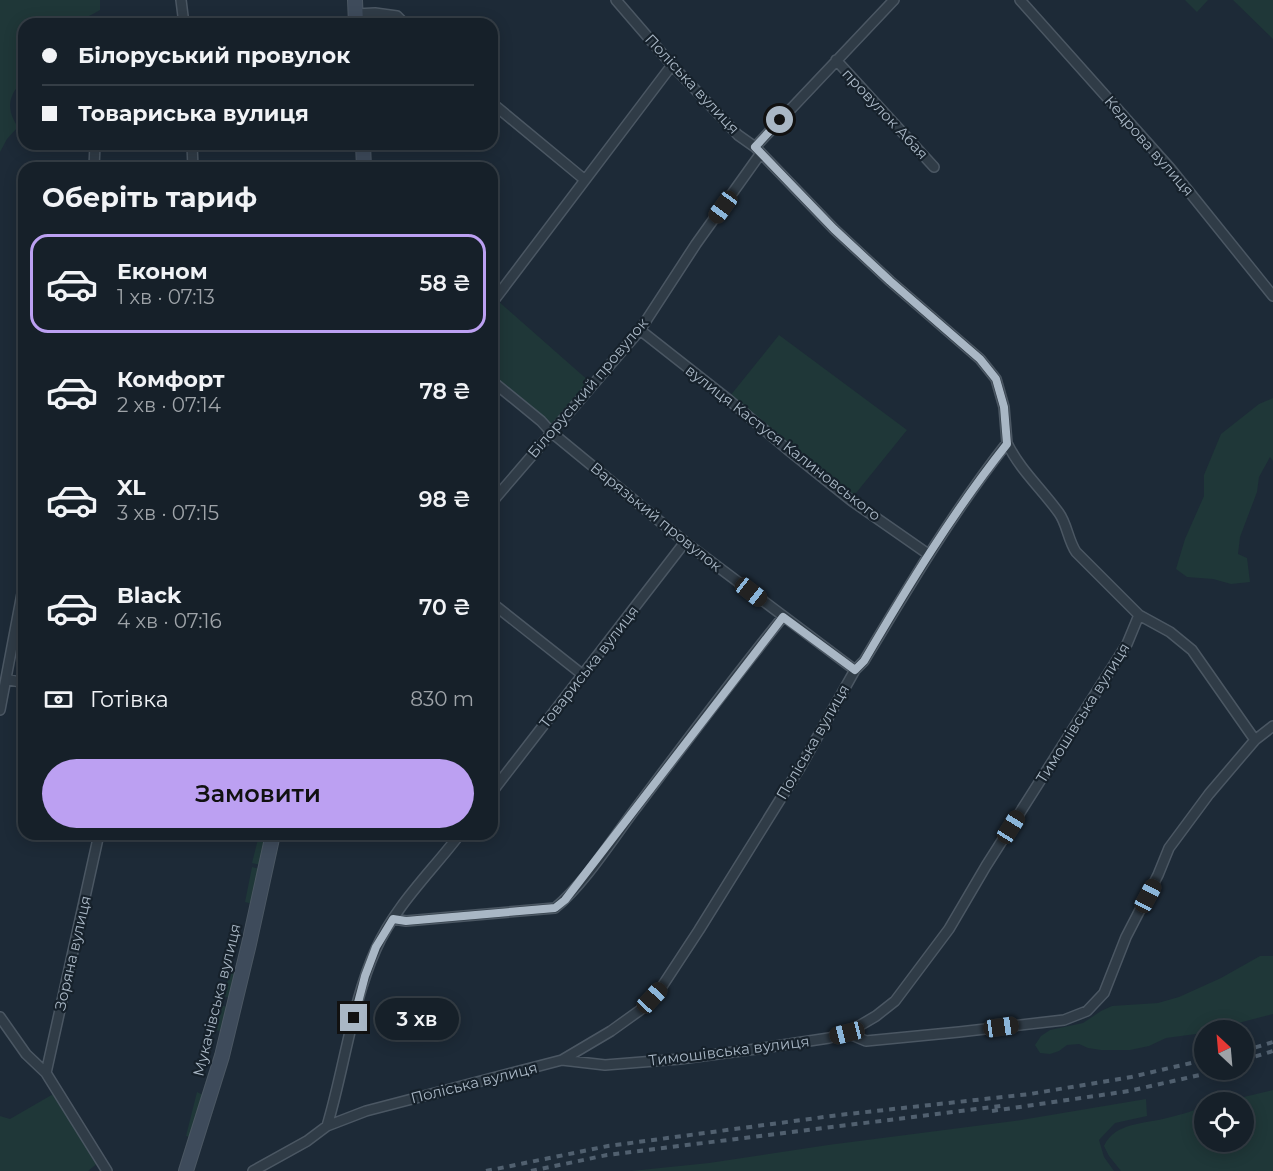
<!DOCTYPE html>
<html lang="uk">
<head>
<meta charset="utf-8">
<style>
	:root { --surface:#162029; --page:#1f2831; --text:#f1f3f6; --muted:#9ea3a8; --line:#353e46; --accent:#bca0f2 }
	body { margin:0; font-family:Montserrat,sans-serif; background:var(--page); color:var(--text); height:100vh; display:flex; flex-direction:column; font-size:22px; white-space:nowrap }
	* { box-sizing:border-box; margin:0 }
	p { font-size:20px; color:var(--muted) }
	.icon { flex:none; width:33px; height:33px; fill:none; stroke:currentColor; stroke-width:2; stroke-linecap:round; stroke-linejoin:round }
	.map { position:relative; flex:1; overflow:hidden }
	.drawer { position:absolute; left:18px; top:162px; width:480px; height:678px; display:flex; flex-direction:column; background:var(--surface); border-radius:18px; box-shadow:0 3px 15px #0003,0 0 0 2px var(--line) }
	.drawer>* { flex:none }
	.top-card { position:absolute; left:18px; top:18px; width:480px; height:132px; border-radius:18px; box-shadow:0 3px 15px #0003,0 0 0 2px var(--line); display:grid; align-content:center; height:132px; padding:0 24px; background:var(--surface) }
	.needle { width:39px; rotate:334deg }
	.fabs { position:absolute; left:1194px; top:1020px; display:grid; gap:12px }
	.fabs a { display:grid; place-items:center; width:60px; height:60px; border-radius:50%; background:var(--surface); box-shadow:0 3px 15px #0003,0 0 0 2px var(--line); font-size:30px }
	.end { position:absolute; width:27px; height:27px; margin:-14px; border:8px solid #a9b7c5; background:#111; box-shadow:0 0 0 3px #111 }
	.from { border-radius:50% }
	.bubble { position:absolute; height:42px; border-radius:21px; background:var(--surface); box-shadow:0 3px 15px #0003,0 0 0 2px var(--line); font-size:20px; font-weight:600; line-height:42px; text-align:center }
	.car { position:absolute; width:18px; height:36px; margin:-18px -9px; border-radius:8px; box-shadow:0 0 4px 2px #0007; background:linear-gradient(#222 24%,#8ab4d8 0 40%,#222 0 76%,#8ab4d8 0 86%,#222 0) }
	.top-card b { display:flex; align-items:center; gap:21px; height:57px; font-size:22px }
	.top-card b+b { border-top:2px solid var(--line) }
	.top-card i { width:15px; height:15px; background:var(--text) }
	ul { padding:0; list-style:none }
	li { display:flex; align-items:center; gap:18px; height:99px; margin:0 12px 9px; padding:0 12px; border:3px solid transparent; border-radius:18px }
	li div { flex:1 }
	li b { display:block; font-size:22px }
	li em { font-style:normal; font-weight:600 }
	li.current { border-color:var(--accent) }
	li>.icon { width:54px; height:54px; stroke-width:1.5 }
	h2 { padding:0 24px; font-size:27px; line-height:72px }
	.pay { display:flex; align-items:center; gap:15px; height:66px; padding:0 24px; font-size:22px }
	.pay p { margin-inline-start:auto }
	.action { display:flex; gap:12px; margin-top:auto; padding:12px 24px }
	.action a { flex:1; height:69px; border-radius:36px; background:var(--accent); color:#111; font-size:24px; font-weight:600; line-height:69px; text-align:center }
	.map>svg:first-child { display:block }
	.green { fill:#1f3738 }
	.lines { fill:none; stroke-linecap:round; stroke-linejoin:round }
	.street-casing { stroke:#4b5763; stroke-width:12 }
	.secondary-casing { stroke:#4b5763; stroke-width:16 }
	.street { stroke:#303c47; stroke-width:9 }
	.secondary { stroke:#3e4b5b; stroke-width:14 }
	.rail { stroke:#51606f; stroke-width:4; stroke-dasharray:6 6; stroke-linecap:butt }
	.route { stroke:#a9b7c5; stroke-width:8 }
	.labels { text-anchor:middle; stroke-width:4.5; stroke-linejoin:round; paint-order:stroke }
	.street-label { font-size:15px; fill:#a9b7c5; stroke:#16212b }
</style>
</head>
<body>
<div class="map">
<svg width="1273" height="1171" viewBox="0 0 1273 1171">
	<rect width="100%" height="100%" fill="#1d2a37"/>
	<path class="green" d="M0,0H100V10C72,27 56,24 24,24V85L18,86C7,100 8,112 18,127L7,139L0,152Z
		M1185,0H1208L1197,12Z
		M1233,0H1273V39Z
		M498,301L590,382L552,423H547L492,377V310Z
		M779,335L907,430L852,498L730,396Z
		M1273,398V461L1270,457L1259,477L1257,492L1240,537L1238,554L1247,558L1250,582L1231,584L1213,579L1187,577L1176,569L1185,539L1204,496V475L1221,434L1259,404Z
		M258,839L266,841L261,865L252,863Z
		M252,867L260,869L253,904L245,902Z
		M1260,956H1273V1014L1196,1034L1166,1038L1149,1046L1130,1050H1101L1088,1048L1079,1044L1067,1045L1059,1051L1050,1054L1040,1053L1035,1045L1041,1036L1050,1030L1083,1023L1101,1011L1112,1006L1158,1003L1179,997L1221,978Z
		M230,971L236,973L229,998L224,996Z
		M221,1005L227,1007L221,1031L215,1030Z
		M1273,1090V1171H1121L1109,1156L1104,1146C1115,1122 1145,1124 1167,1118C1180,1115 1192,1111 1204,1107V1142H1244V1102H1223Z
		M197,1092L203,1095L190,1137L186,1136Z
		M55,1093L99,1162L88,1171H0V1116L10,1119Z
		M1146,1099L1147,1116L1115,1123L1099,1140L1104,1157L1114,1171H631L709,1163L828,1145L1021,1120Z"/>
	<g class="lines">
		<g class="street-casing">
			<path id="street" d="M181,0L184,24
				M1020,0L1170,168L1273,296
				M355,14L375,13L397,16L405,24
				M836,60L934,167
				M492,103L585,180
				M192,144L193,168
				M755,147L894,0
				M94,168L95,144
				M492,303L672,65
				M640,330L729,400L787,449L852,501L928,554
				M492,381L541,421L551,432L685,542L855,670
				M1007,443C1020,470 1042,489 1059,513C1067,524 1068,540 1076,552L1139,615L1170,632L1192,650L1255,740
				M492,502L640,330L696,244L761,153
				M492,603L583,675
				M6,679L24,683
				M0,710L24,583
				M492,792L685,542
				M393,919L406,921L555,908C584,884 610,843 633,812C682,747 731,681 783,617
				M0,1017L26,1054L46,1073L107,1171
				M847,1033L866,1041L959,1032L1064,1020L1087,1011L1104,993L1126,937L1158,875L1169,848L1209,794L1255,740L1273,726
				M562,1060L605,1065L680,1059L756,1049L829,1038L847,1033L876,1016L895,1001L949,929L986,866L1127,644L1139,615
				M46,1073L99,834
				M327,1126C344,1070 352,1002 376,949C395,906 432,871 460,834
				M253,1171L307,1141L327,1126L366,1111L562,1060L611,1031L643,1008L661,988L699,930L801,766L855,670L864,661C909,586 953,512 1007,443L1004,407L996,379L980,359L890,281L834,229L755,147L738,135L672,65L616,0"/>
		</g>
		<g class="secondary-casing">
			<path id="secondary" d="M355,0L356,24
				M363,144L364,168
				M186,1171L222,1056L249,944L273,834"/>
		</g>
		<use href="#street" class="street"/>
		<use href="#secondary" class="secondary"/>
		<path class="rail" d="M1244,1051L1273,1042
			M1244,1060L1273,1051
			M992,1111L1129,1091L1222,1070
			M486,1171L608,1146L839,1115L1030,1094L1131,1077L1204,1060
			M531,1171L607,1155L1001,1106"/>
	</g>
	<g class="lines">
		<path class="route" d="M354,1018L365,976L376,947L393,919L406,921L555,908L565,900L783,617L855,670L864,661C908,586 953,512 1007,444L1004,407L996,379L980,359L890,281L834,229L755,147L780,120"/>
	</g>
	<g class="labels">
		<g class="street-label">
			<text transform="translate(692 84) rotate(47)" y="5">Поліська вулиця</text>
			<text transform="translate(885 114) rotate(47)" y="5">провулок Абая</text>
			<text transform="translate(1149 146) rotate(49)" y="5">Кедрова вулиця</text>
			<text transform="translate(588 388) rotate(-50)" y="5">Білоруський провулок</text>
			<text transform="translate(783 443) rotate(38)" y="5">вулиця Кастуся Калиновського</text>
			<text transform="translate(656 517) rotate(39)" y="5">Варязький провулок</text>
			<text transform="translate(589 667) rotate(-52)" y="5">Товариська вулиця</text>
			<text transform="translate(1083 713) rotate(-58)" y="5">Тимошівська вулиця</text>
			<text transform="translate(813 742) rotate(-60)" y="5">Поліська вулиця</text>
			<text transform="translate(73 953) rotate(-77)" y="5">Зоряна вулиця</text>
			<text transform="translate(217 1000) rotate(-76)" y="5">Мукачівська вулиця</text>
			<text transform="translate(729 1051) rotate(-7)" y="5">Тимошівська вулиця</text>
			<text transform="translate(474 1083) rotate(-14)" y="5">Поліська вулиця</text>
		</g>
	</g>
</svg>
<div class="fabs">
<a><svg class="needle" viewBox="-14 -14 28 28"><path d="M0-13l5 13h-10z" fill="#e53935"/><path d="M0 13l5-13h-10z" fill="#9ea3a8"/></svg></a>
<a><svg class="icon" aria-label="locate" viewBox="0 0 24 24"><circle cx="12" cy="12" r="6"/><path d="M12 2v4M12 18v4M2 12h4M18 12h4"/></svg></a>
</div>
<i class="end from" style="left:780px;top:120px"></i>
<i class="end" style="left:354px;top:1018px"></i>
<div class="bubble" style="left:375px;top:998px;width:84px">3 хв</div>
<i class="car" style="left:723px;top:207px;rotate:216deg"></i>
<i class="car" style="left:751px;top:592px;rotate:128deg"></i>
<i class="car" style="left:1011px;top:827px;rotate:32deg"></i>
<i class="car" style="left:1148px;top:896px;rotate:28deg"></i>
<i class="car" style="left:652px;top:998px;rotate:43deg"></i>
<i class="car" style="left:1001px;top:1027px;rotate:82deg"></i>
<i class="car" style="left:847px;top:1033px;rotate:256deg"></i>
<div class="top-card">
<b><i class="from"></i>Білоруський провулок</b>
<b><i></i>Товариська вулиця</b>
</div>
<section class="drawer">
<h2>Оберіть тариф</h2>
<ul>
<li class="current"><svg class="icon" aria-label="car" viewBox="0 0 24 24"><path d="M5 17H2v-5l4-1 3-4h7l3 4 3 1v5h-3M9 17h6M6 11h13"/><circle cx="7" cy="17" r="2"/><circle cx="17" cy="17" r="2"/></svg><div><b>Економ</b><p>1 хв · 07:13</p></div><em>58 ₴</em></li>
<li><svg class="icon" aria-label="car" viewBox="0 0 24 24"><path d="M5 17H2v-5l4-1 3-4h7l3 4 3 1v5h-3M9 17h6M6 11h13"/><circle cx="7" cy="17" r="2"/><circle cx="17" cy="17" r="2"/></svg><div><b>Комфорт</b><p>2 хв · 07:14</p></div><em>78 ₴</em></li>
<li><svg class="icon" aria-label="car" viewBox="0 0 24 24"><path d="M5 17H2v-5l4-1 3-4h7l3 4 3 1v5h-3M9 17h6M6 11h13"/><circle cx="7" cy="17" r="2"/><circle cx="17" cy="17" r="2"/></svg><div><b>XL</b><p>3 хв · 07:15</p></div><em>98 ₴</em></li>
<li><svg class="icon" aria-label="car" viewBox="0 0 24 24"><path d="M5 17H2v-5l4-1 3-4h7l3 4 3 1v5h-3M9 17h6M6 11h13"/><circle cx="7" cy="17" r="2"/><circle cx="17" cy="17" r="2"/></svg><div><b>Black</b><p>4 хв · 07:16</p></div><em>70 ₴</em></li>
</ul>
<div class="pay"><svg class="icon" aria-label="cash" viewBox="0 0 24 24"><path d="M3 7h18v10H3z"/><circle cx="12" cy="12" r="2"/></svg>Готівка<p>830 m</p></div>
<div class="action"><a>Замовити</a></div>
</section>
</div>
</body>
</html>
